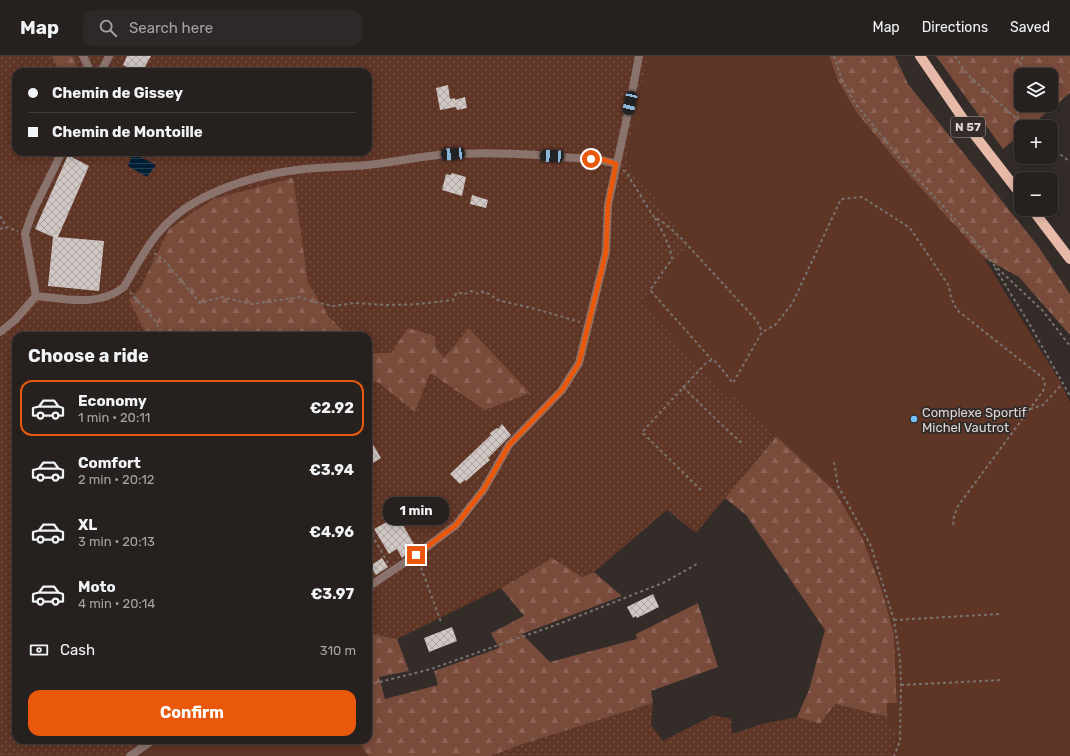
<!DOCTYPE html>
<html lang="en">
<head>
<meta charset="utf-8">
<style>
	:root { --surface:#26211f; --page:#2e2928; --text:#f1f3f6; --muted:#a4a3a4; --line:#423e3d; --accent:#ea580c }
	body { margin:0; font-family:Rubik,sans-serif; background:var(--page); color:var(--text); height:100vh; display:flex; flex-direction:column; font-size:15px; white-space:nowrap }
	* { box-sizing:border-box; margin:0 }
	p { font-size:13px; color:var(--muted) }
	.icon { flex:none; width:22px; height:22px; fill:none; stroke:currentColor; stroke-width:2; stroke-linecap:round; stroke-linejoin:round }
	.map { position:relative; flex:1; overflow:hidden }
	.sheet { position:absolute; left:12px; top:276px; width:360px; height:412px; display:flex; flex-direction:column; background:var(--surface); border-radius:12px; box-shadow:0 2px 10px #0003,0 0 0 1px var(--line) }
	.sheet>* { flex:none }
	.guide { position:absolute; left:12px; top:12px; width:360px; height:88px; border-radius:12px; box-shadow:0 2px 10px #0003,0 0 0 1px var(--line); display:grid; align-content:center; height:88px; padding:0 16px; background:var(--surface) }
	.fabs { position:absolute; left:1014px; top:12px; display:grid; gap:8px }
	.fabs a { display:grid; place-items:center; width:44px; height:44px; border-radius:8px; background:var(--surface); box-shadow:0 2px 10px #0003,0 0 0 1px var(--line); font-size:20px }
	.end { position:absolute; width:18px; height:18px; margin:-9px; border:5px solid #ea580c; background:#fff; box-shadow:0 0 0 2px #fff }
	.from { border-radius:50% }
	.bubble { position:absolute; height:28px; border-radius:12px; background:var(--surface); box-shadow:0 2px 10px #0003,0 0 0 1px var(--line); font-size:13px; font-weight:700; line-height:28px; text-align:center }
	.car { position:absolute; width:12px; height:24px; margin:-12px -6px; border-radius:5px; box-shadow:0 0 3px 1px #0007; background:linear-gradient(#222 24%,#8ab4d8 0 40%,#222 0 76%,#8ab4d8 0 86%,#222 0) }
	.guide b { display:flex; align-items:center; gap:14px; height:38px; font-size:15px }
	.guide b+b { border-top:1px solid var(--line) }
	.guide i { width:10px; height:10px; background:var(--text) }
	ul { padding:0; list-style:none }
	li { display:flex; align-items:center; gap:12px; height:56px; margin:0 8px 6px; padding:0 8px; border:2px solid transparent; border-radius:12px }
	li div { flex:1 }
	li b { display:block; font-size:15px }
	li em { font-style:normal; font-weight:700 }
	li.selected { border-color:var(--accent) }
	li>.icon { width:36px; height:36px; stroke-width:1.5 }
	h2 { padding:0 16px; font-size:18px; line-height:48px }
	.pay { display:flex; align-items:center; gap:10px; height:44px; padding:0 16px; font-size:15px }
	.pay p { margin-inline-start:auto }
	.cta { display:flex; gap:8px; margin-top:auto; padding:8px 16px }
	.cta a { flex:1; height:46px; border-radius:12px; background:var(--accent); color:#fff; font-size:16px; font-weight:700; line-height:46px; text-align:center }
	header { display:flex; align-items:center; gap:24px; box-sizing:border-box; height:56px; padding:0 20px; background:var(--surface); border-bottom:1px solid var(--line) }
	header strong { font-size:19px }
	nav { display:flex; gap:22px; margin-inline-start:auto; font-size:14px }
	.search { width:280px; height:36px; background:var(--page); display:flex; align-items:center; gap:10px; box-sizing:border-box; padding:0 14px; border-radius:12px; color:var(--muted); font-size:15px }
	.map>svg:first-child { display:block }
	.grass { fill:url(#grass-dots); fill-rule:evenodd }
	.forest { fill:url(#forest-firs); fill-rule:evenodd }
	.pitch { fill:#5f3526 }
	.water { fill:url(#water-rules) }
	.building { fill:url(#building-cross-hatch) }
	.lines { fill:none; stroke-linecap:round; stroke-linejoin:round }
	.path { stroke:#797370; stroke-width:2; stroke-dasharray:3 3; stroke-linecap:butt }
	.minor { stroke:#8a736c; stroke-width:8 }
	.primary { stroke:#e7b9a9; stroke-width:10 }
	.route { stroke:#ea580c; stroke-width:5 }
	.poi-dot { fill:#78bff8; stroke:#332c29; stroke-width:1.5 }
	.labels { text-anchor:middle; stroke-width:4; stroke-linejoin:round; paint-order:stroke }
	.shield { fill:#332c29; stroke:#aaa4a2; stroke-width:1 }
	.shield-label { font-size:12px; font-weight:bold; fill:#ddd8d6 }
	.poi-label { font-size:13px; fill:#ddd8d6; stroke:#332c29; text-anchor:start }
</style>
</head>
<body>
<header>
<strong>Map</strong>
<div class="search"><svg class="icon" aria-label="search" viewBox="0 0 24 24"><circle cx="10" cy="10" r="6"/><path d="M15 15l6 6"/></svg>Search here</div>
<nav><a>Map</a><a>Directions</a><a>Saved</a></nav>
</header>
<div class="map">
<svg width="1070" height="700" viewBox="0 0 1070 700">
	<defs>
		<pattern id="grass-dots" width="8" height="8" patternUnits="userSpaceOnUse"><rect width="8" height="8" fill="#5f3526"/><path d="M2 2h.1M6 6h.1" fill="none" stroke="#765245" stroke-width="1.8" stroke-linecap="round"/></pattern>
		<pattern id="forest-firs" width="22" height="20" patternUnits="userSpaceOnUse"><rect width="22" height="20" fill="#794b3b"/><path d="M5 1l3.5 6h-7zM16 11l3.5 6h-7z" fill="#8c6457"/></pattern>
		<pattern id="water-rules" width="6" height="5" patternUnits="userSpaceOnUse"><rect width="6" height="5" fill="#022137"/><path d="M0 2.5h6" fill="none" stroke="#264053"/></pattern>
		<pattern id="building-cross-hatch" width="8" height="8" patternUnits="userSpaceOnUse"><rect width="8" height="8" fill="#d0c6c3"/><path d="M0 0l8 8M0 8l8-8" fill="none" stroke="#aca5a2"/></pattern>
	</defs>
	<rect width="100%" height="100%" fill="#332c29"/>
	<path class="grass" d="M0,0H650L639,39L627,106L671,163L687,190L731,338L777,380L696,477L667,454L594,516L582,522L552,502L501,532L397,583L368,577V280H16V684H161L147,693L139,700H0ZM16,16H368V96H16Z
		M653,647L651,669L663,685L714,659L731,663L732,678L762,668L797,661L820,668L835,648L888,661V671L898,672C897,683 895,690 890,700H491L523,688Z"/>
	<path class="forest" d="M52,0H72L80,16H59Z
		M829,0H895L908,28L1038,190L1070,238V278H1069L1019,221L984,202L898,107L856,56L838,25Z
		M936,0H1070V37L1029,71H1021V78L1003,93ZM1021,19H1051V49H1021Z
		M293,122L308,227L329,261L349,280H147L129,244L140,233L169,173L213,143Z
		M408,272L435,280L436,292L444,302L469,272L530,337L485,354L430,317L415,356L379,327L368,322V297H391Z
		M777,380L835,435L863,483L883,537L894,578L897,647H887L888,661L835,648L820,668L797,661L809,634L825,574L746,459L725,442Z
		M552,502L582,521L594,516L622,540L522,578L550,606L637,583L636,578L698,547L718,611L651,635L653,647L523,688L491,700H368L357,684H368V577L397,583L409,615L379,621L385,643L438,629L434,615L499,592L491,577L524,560L501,532Z"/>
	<path class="pitch" d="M650,0H829L838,25L856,56L898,107L984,202L1061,327L1070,346V700H890L895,690L898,673L888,671L887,647H897L894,578L883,537L863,483L835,435L731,338L726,342L644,248L687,190L671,163L627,106L639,39Z
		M161,684H357L368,700H139L147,693Z"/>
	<path class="water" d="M133,97L156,109L147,121L128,110Z"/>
	<path class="building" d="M127,0H151L142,16H137L123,9Z
		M448,29L450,43L455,42V44L465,41L467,52L457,54L456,51L440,54L436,32Z
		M68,99L89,110L58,181L104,185L99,235L48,230L53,181L35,173Z
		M452,117L466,121L462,140L442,134L446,118L451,119Z
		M472,139L488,144L486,152L470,148Z
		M502,368L511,379L488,402L490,404L476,416L466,425L465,424L460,428L450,418L491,379L490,377L497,372L498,373Z
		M368,380L381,402L368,410Z
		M398,460L416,492L402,502L397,493L389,498L374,473Z
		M382,502L388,511L376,519L370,510Z
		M653,538L659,551L637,562L636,560L633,562L627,551Z
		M452,571L457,585L429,596L424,582Z"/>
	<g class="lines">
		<path class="path" d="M834,0L842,24L855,47L906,110L972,182L994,209L1043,255L1070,290
			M955,0L968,19L1026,71
			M1018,63C1016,42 1016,21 1023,0
			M1051,91L1070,106
			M623,114L628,119L653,160L667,169L682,183L757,265L762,276
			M0,160L6,171L18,175
			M655,162C662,175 670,188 672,203L650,234L712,304
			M0,173L6,171
			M154,197L164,204L200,247L221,241L252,248L300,241L315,246L333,250L354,247L387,249L420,248L453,244L457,236L465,238L471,235C475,237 478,239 482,236L490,238L497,244L532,252L580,266
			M995,212L1030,269L1070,340
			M130,236L154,263L163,280
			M683,331L721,368L744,389
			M1030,353L1043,349L1063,327
			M834,406L838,430L871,490L894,564L900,603L901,629L900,685L894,700
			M701,434L642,376L707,306L712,304L716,306L733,327L762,276L775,269L792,248L841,143L862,141L910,172L949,230L951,242L957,254L1043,322L1045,328L1043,335L958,450L954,460L953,470
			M368,467L372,479L388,507
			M419,506L441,566
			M894,564L1000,558
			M368,629L431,613L564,566L665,526L697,508
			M901,629L1002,624"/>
		<path class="minor" d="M83,0L91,16
			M101,16L109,0
			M36,240C66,243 99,251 124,231C146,193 158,167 197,145C230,127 267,117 304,113C325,111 346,111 367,109C391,107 415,101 439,99C479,96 519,97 560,101C579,102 598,102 616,108
			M36,240L25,178L33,155L62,96
			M0,276L15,264L36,240
			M368,531L416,499L456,469L484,433L509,389L562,334L579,307L606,196L608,149L630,47L639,0
			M130,700L153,684"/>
		<path class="primary" d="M920,0L970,73L1021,139
			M1032,153L1070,203"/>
	</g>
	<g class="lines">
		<path class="route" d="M416,499L456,469L484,433L509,389L562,334L579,307L606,196L608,149L616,108L604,104L591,103"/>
	</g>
	<circle class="poi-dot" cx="914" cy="363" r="4"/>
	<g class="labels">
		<rect class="shield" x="951" y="61" width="34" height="20" rx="3"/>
		<g class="shield-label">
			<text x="968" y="75">N 57</text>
		</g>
		<g class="poi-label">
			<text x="922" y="361">Complexe Sportif<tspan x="922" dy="15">Michel Vautrot</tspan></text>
		</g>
	</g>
</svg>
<div class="fabs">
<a><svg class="icon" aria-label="layers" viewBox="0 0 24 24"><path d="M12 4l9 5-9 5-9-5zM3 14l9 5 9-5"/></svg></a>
<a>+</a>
<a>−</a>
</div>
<i class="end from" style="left:591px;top:103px"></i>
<i class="end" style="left:416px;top:499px"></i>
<div class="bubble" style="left:383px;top:441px;width:66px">1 min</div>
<i class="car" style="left:630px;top:47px;rotate:193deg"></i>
<i class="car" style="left:453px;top:98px;rotate:266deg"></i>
<i class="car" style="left:552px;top:100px;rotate:273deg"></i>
<div class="guide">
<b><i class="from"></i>Chemin de Gissey</b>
<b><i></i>Chemin de Montoille</b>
</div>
<section class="sheet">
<h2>Choose a ride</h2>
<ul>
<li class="selected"><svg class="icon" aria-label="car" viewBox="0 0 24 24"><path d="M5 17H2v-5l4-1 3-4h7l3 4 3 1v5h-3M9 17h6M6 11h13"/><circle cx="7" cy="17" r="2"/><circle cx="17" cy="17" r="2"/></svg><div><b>Economy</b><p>1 min · 20:11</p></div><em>€2.92</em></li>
<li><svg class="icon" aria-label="car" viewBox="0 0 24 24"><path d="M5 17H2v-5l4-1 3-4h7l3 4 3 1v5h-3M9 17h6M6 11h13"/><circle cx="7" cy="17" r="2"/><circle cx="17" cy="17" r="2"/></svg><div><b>Comfort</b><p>2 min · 20:12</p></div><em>€3.94</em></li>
<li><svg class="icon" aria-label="car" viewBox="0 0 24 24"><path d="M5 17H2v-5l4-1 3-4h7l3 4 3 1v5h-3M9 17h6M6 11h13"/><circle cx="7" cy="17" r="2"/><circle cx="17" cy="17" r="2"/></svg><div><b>XL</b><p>3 min · 20:13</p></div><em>€4.96</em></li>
<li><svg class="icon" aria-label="car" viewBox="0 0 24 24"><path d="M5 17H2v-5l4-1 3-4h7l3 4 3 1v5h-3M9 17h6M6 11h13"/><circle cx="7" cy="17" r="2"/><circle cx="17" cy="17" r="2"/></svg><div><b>Moto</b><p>4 min · 20:14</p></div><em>€3.97</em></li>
</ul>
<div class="pay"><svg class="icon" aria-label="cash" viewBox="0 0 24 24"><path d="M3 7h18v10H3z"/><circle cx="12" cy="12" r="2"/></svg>Cash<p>310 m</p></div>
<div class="cta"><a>Confirm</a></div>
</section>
</div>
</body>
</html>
